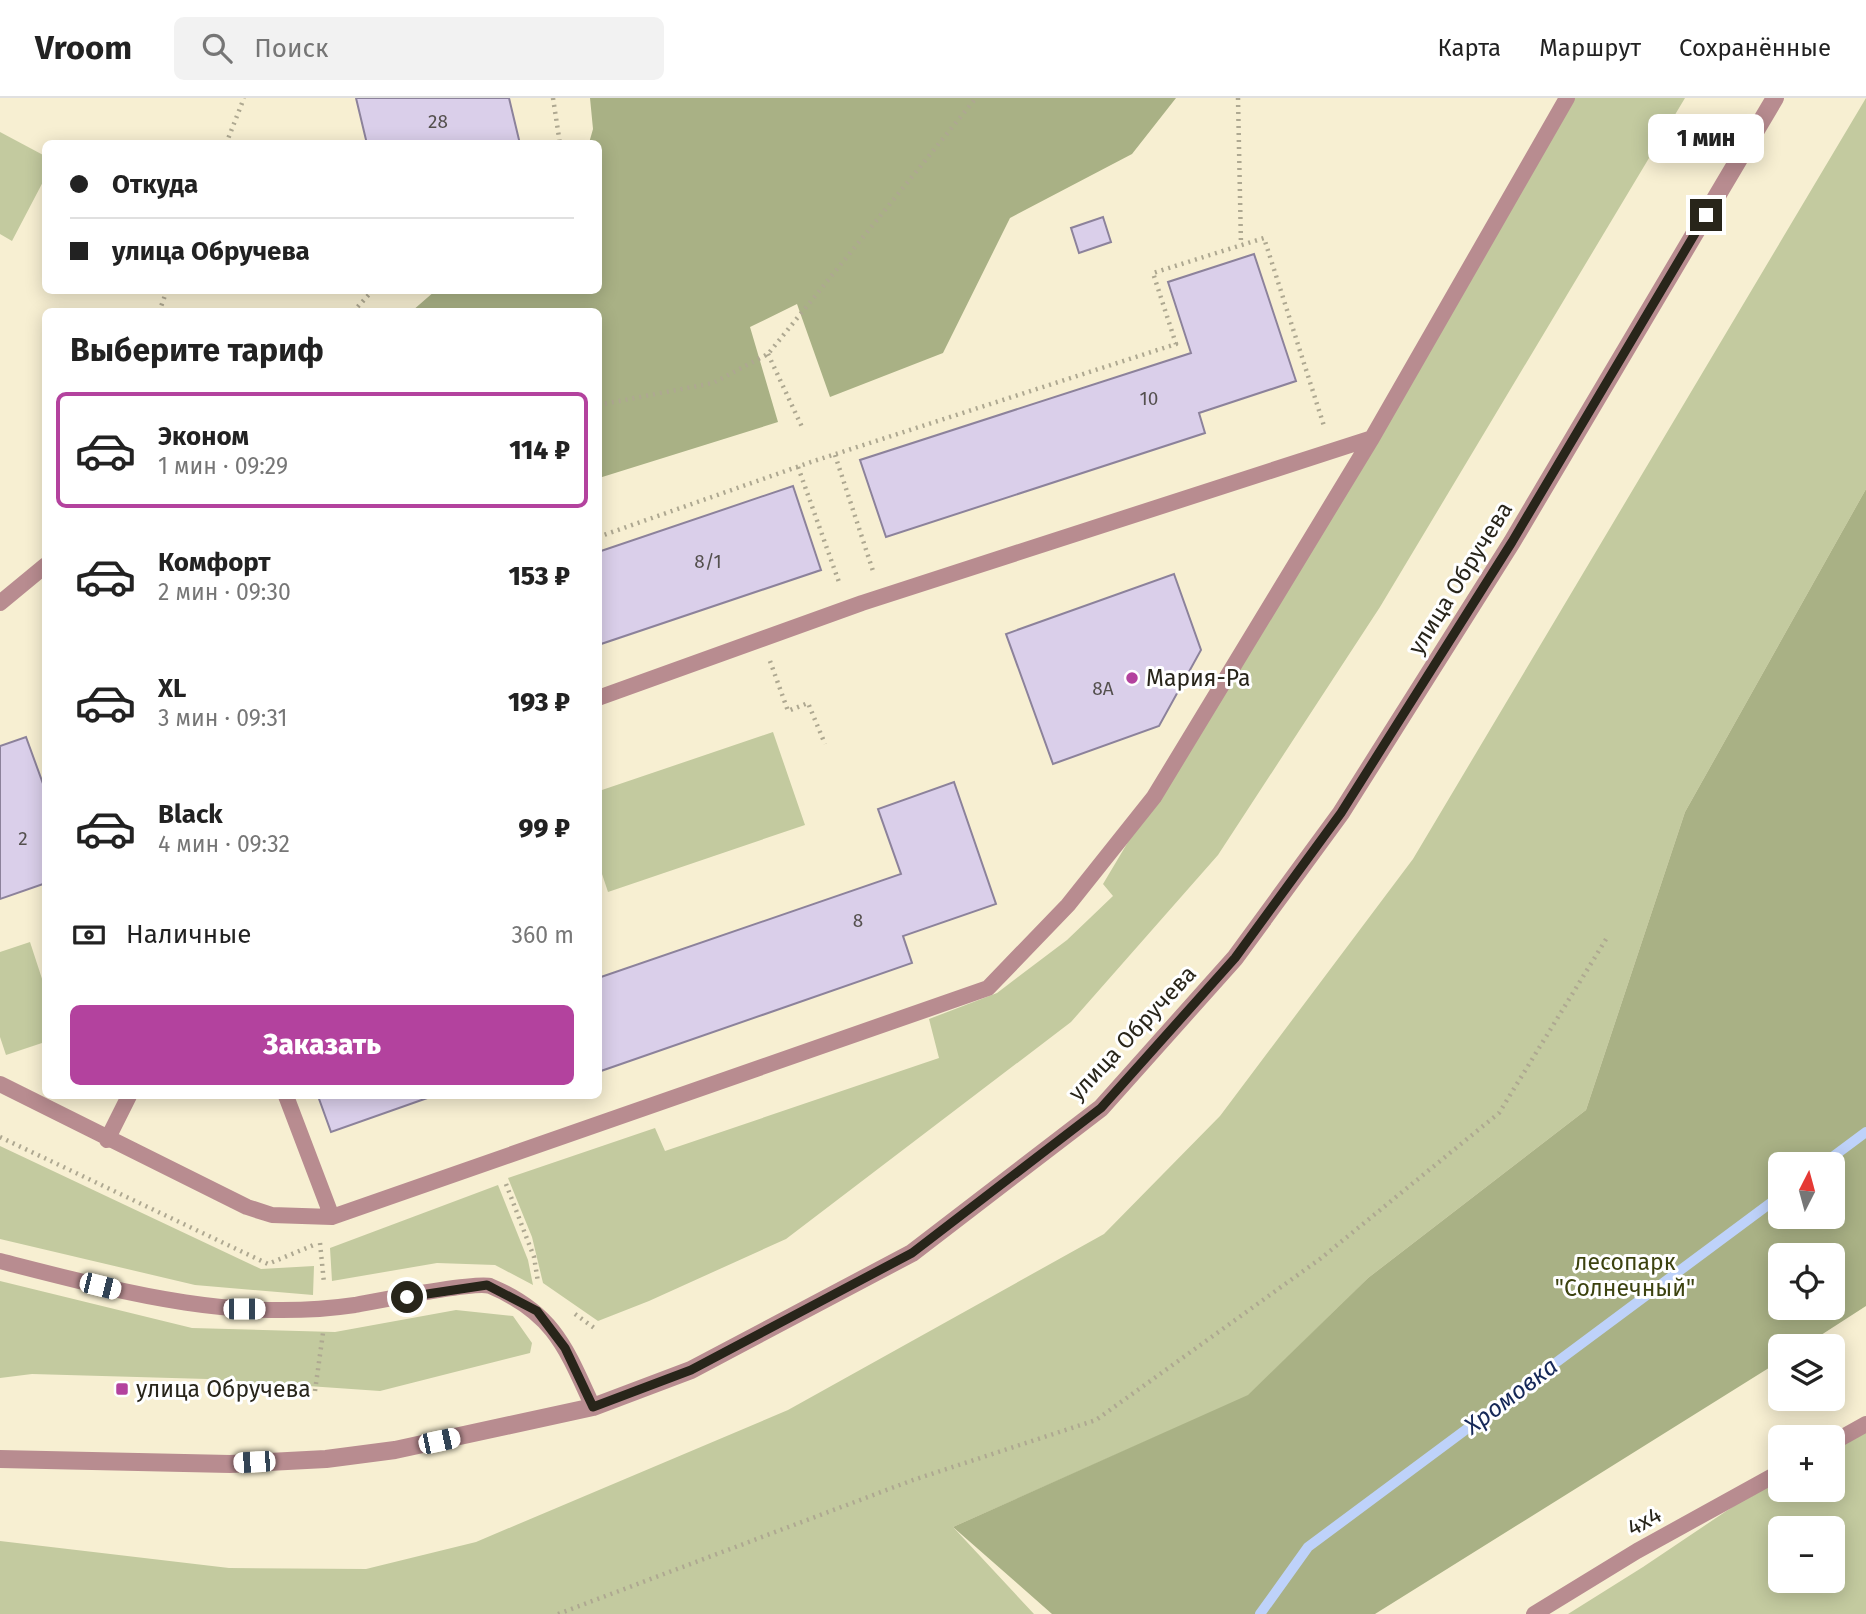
<!DOCTYPE html>
<html lang="ru">
<head>
<meta charset="utf-8">
<style>
	:root { --surface:#fff; --page:#f2f2f2; --text:#222; --muted:#767676; --line:#e0e0e0; --accent:#b3429e }
	body { margin:0; font-family:"Fira Sans",sans-serif; background:var(--page); color:var(--text); height:100vh; display:flex; flex-direction:column; font-size:26px; white-space:nowrap }
	* { box-sizing:border-box; margin:0 }
	p { font-size:23px; color:var(--muted) }
	.icon { flex:none; width:38px; height:38px; fill:none; stroke:currentColor; stroke-width:2; stroke-linecap:round; stroke-linejoin:round }
	.map { position:relative; flex:1; overflow:hidden }
	.panel { position:absolute; left:42px; top:210px; width:560px; height:791px; display:flex; flex-direction:column; background:var(--surface); border-radius:10px; box-shadow:0 4px 18px #0003 }
	.panel>* { flex:none }
	.banner { position:absolute; left:42px; top:42px; width:560px; height:154px; border-radius:10px; box-shadow:0 4px 18px #0003; display:grid; align-content:center; height:154px; padding:0 28px; background:var(--surface) }
	.needle { width:46px; rotate:6deg }
	.fabs { position:absolute; left:1768px; top:1054px; display:grid; gap:14px }
	.fabs a { display:grid; place-items:center; width:77px; height:77px; border-radius:10px; background:var(--surface); box-shadow:0 4px 18px #0003; font-size:35px }
	.end { position:absolute; width:32px; height:32px; margin:-16px; border:9px solid #28251a; background:#fff; box-shadow:0 0 0 4px #fff }
	.from { border-radius:50% }
	.bubble { position:absolute; height:49px; border-radius:10px; background:var(--surface); box-shadow:0 4px 18px #0003; font-size:23px; font-weight:800; line-height:49px; text-align:center }
	.car { position:absolute; width:21px; height:42px; margin:-21px -10px; border-radius:9px; box-shadow:0 0 5px 2px #0007; background:linear-gradient(#fff 24%,#345 0 40%,#fff 0 76%,#345 0 86%,#fff 0) }
	.banner b { display:flex; align-items:center; gap:24px; height:66px; font-size:26px }
	.banner b+b { border-top:2px solid var(--line) }
	.banner i { width:18px; height:18px; background:var(--text) }
	ul { padding:0; list-style:none }
	li { display:flex; align-items:center; gap:21px; height:116px; margin:0 14px 10px; padding:0 14px; border:4px solid transparent; border-radius:10px }
	li div { flex:1 }
	li b { display:block; font-size:26px }
	li em { font-style:normal; font-weight:800 }
	li.on { border-color:var(--accent) }
	li>.icon { width:63px; height:63px; stroke-width:1.5 }
	h2 { padding:0 28px; font-size:32px; line-height:84px }
	.pay { display:flex; align-items:center; gap:18px; height:77px; padding:0 28px; font-size:26px }
	.pay p { margin-inline-start:auto }
	.button { display:flex; gap:14px; margin-top:auto; padding:14px 28px }
	.button a { flex:1; height:80px; border-radius:10px; background:var(--accent); color:#fff; font-size:28px; font-weight:800; line-height:80px; text-align:center }
	header { display:flex; align-items:center; gap:42px; box-sizing:border-box; height:98px; padding:0 35px; background:var(--surface); border-bottom:2px solid var(--line) }
	header strong { font-size:33px }
	nav { display:flex; gap:38px; margin-inline-start:auto; font-size:24px }
	.search { width:490px; height:63px; background:var(--page); display:flex; align-items:center; gap:18px; box-sizing:border-box; padding:0 24px; border-radius:10px; color:var(--muted); font-size:26px }
	.map>svg:first-child { display:block }
	.green { fill:#c3ca9f; fill-rule:evenodd }
	.forest { fill:#a9b185; fill-rule:evenodd }
	.lines { fill:none; stroke-linecap:round; stroke-linejoin:round }
	.stream { stroke:#bed2fa; stroke-width:10 }
	.building { fill:#dacfea; stroke:#8c829b; stroke-width:2 }
	.path { stroke:#aea891; stroke-width:4.5; stroke-dasharray:2 5; stroke-linecap:butt }
	.service { stroke:#b88c90; stroke-width:16 }
	.tertiary { stroke:#b88c90; stroke-width:18 }
	.route { stroke:#28251a; stroke-width:9 }
	.poi-dot { fill:#b3429e; stroke:#fff; stroke-width:2.5 }
	.labels { text-anchor:middle; stroke-width:6; stroke-linejoin:round; paint-order:stroke }
	.number-label { font-size:19px; fill:#54504e }
	.street-label { font-size:23px; fill:#28251a; stroke:#fff }
	.poi-label { font-size:23px; fill:#28251a; stroke:#fff; text-anchor:start }
	.park-label { font-size:23px; fill:#3c420f; stroke:#fff }
	.water-label { font-size:24px; font-style:italic; fill:#152858; stroke:#fff }
</style>
</head>
<body>
<header>
<strong>Vroom</strong>
<div class="search"><svg class="icon" aria-label="search" viewBox="0 0 24 24"><circle cx="10" cy="10" r="6"/><path d="M15 15l6 6"/></svg>Поиск</div>
<nav><a>Карта</a><a>Маршрут</a><a>Сохранённые</a></nav>
</header>
<div class="map">
<svg width="1866" height="1516" viewBox="0 0 1866 1516">
	<rect width="100%" height="100%" fill="#f7efd2"/>
	<path class="green" d="M1571,0H1685L1380,509L1218,757L1071,924L786,1141L649,1203L598,1223L543,1185L532,1139L508,1080L655,1030L665,1053L939,960L929,921L997,895L1067,842L1113,798L1103,786Z
		M1866,0V391L1685,714L1586,1012L1368,1180L1248,1298L953,1429L1034,1516H0V1443L229,1470L366,1471L476,1444L788,1312L1104,1136L1220,1018L1413,761Z
		M0,34L45,58V80L12,143L0,136Z
		M773,634L805,727L608,794L599,767V693Z
		M30,844L45,890V944L6,957L0,939V854Z
		M0,1048L261,1171L314,1168L313,1197L195,1187L0,1141Z
		M498,1087L528,1162L533,1187L495,1167L437,1165L332,1183L330,1150Z
		M0,1183L192,1230L335,1234L456,1212L513,1218L532,1245L530,1255L380,1293L207,1281L32,1276L0,1280Z
		M1866,1318V1516H1568L1643,1469L1780,1377V1391H1832V1341ZM1780,1430H1832V1482H1780Z"/>
	<path class="forest" d="M590,0H1176L1132,56L1010,120L943,255L830,299L797,206L750,229L778,324L599,380L598,214L412,213L435,193L598,192V46L589,45L593,31Z
		M1866,391V1208L1804,1248H1780V1263L1375,1516H1052L953,1429L1248,1297L1368,1180L1586,1012L1685,714ZM1780,1066H1832V1118H1780ZM1780,1157H1832V1209H1780Z"/>
	<g class="lines">
		<path class="stream" d="M1823,1066L1866,1034
			M1260,1516L1308,1449L1780,1098"/>
	</g>
	<path class="building" d="M356,0H509L520,46H367Z
		M1103,119L1111,144L1079,155L1071,130Z
		M1254,156L1296,283L1199,315L1205,335L886,439L860,362L1191,255L1168,184Z
		M793,388L821,472L598,547V454Z
		M1174,476L1201,552L1159,628L1053,666L1006,536Z
		M26,639L46,694V785L0,801V648Z
		M954,684L996,806L903,838L912,865L598,974V880L901,776L878,711Z
		M318,998H433L331,1034Z"/>
	<g class="lines">
		<path class="path" d="M553,0L560,46
			M1238,0L1241,147
			M226,46L244,0
			M159,214L167,192
			M353,214L373,192
			M768,256L802,329
			M598,307L713,285L768,256L976,0
			M835,357L874,476
			M798,369L840,487
			M598,439L814,363L1176,246L1153,175L1264,140L1324,328
			M770,563L788,613L808,605L825,646
			M0,1039L268,1166L316,1146
			M506,1086L534,1159L538,1184
			M320,1145L324,1185
			M575,1216L597,1232
			M315,1293L323,1235
			M558,1516L913,1382L1096,1322L1320,1161L1499,1015L1608,838"/>
		<path class="service" d="M0,505L46,467
			M598,600L862,505L1372,340
			M0,986L247,1109L272,1117L332,1119L988,890L1068,807L1154,699L1372,340L1567,0
			M286,998L332,1119
			M107,1042L129,998
			M0,1163C118,1193 232,1225 355,1207C376,1203 477,1183 490,1188C554,1215 566,1250 593,1309
			M1832,1345L1866,1326
			M1534,1516L1637,1453L1780,1374"/>
		<path class="tertiary" d="M0,1361L230,1366L326,1361L395,1352L593,1309L691,1272L912,1155L1101,1010L1235,860L1341,715L1512,444L1775,0"/>
	</g>
	<g class="lines">
		<path class="route" d="M407,1199L487,1187L537,1213L565,1250L593,1309L691,1272L912,1155L1101,1010L1235,860L1341,715L1512,444L1706,117"/>
	</g>
	<g class="poi-dot">
		<circle cx="1132" cy="580" r="7"/>
		<rect x="115" y="1284" width="14" height="14" rx="3.5"/>
	</g>
	<g class="labels">
		<g class="number-label">
			<text x="438" y="30">28</text>
			<text x="1149" y="307">10</text>
			<text x="708" y="470">8/1</text>
			<text x="1103" y="597">8А</text>
			<text x="23" y="747">2</text>
			<text x="858" y="829">8</text>
		</g>
		<g class="street-label">
			<text transform="translate(1460 480) rotate(-58)" y="8">улица Обручева</text>
			<text transform="translate(1132 935) rotate(-47)" y="8">улица Обручева</text>
			<text transform="translate(1644 1423) rotate(-29)" y="8">4x4</text>
		</g>
		<g class="poi-label">
			<text x="1146" y="588">Мария-Ра</text>
			<text x="136" y="1299">улица Обручева</text>
		</g>
		<g class="park-label">
			<text x="1625" y="1172">лесопарк<tspan x="1625" dy="26">"Солнечный"</tspan></text>
		</g>
		<g class="water-label">
			<text transform="translate(1511 1298) rotate(-37)" y="8">Хромовка</text>
		</g>
	</g>
</svg>
<div class="fabs">
<a><svg class="needle" viewBox="-14 -14 28 28"><path d="M0-13l5 13h-10z" fill="#e53935"/><path d="M0 13l5-13h-10z" fill="#767676"/></svg></a>
<a><svg class="icon" aria-label="locate" viewBox="0 0 24 24"><circle cx="12" cy="12" r="6"/><path d="M12 2v4M12 18v4M2 12h4M18 12h4"/></svg></a>
<a><svg class="icon" aria-label="layers" viewBox="0 0 24 24"><path d="M12 4l9 5-9 5-9-5zM3 14l9 5 9-5"/></svg></a>
<a>+</a>
<a>−</a>
</div>
<i class="end from" style="left:407px;top:1199px"></i>
<i class="end" style="left:1706px;top:117px"></i>
<div class="bubble" style="left:1648px;top:16px;width:116px">1 мин</div>
<i class="car" style="left:100px;top:1188px;rotate:104deg"></i>
<i class="car" style="left:244px;top:1211px;rotate:90deg"></i>
<i class="car" style="left:439px;top:1343px;rotate:78deg"></i>
<i class="car" style="left:254px;top:1364px;rotate:267deg"></i>
<div class="banner">
<b><i class="from"></i>Откуда</b>
<b><i></i>улица Обручева</b>
</div>
<section class="panel">
<h2>Выберите тариф</h2>
<ul>
<li class="on"><svg class="icon" aria-label="car" viewBox="0 0 24 24"><path d="M5 17H2v-5l4-1 3-4h7l3 4 3 1v5h-3M9 17h6M6 11h13"/><circle cx="7" cy="17" r="2"/><circle cx="17" cy="17" r="2"/></svg><div><b>Эконом</b><p>1 мин · 09:29</p></div><em>114 ₽</em></li>
<li><svg class="icon" aria-label="car" viewBox="0 0 24 24"><path d="M5 17H2v-5l4-1 3-4h7l3 4 3 1v5h-3M9 17h6M6 11h13"/><circle cx="7" cy="17" r="2"/><circle cx="17" cy="17" r="2"/></svg><div><b>Комфорт</b><p>2 мин · 09:30</p></div><em>153 ₽</em></li>
<li><svg class="icon" aria-label="car" viewBox="0 0 24 24"><path d="M5 17H2v-5l4-1 3-4h7l3 4 3 1v5h-3M9 17h6M6 11h13"/><circle cx="7" cy="17" r="2"/><circle cx="17" cy="17" r="2"/></svg><div><b>XL</b><p>3 мин · 09:31</p></div><em>193 ₽</em></li>
<li><svg class="icon" aria-label="car" viewBox="0 0 24 24"><path d="M5 17H2v-5l4-1 3-4h7l3 4 3 1v5h-3M9 17h6M6 11h13"/><circle cx="7" cy="17" r="2"/><circle cx="17" cy="17" r="2"/></svg><div><b>Black</b><p>4 мин · 09:32</p></div><em>99 ₽</em></li>
</ul>
<div class="pay"><svg class="icon" aria-label="cash" viewBox="0 0 24 24"><path d="M3 7h18v10H3z"/><circle cx="12" cy="12" r="2"/></svg>Наличные<p>360 m</p></div>
<div class="button"><a>Заказать</a></div>
</section>
</div>
</body>
</html>
